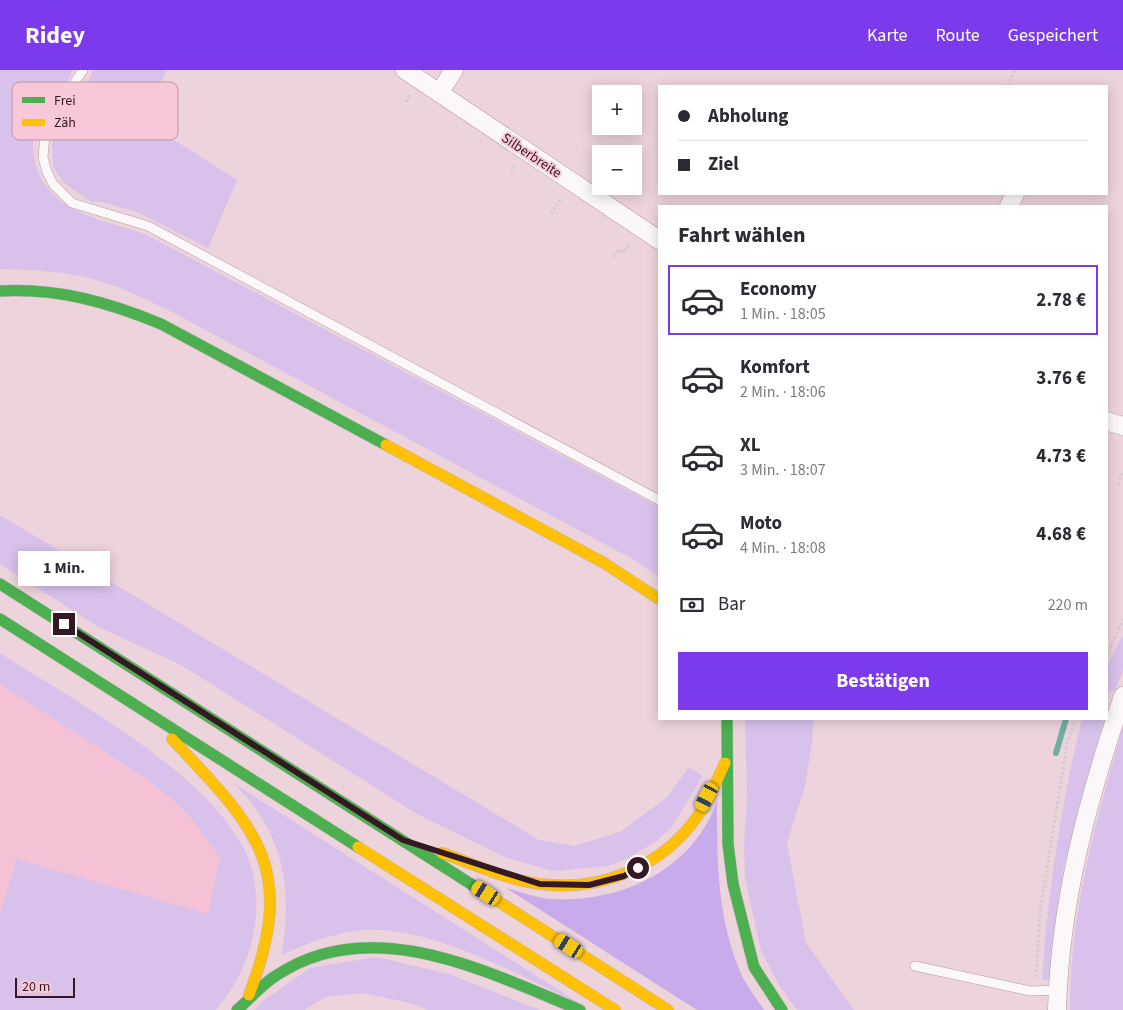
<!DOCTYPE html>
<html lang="de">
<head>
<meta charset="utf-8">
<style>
	:root { --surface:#fff; --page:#f2f2f3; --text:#2b2b33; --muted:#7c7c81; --line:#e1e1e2; --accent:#7c3aed }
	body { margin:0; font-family:"Source Sans 3",sans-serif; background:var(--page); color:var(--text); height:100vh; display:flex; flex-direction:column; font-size:19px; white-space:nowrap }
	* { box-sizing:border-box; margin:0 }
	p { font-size:16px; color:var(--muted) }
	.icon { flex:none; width:28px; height:28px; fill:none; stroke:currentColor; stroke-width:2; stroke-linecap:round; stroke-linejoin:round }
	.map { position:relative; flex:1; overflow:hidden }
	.side { position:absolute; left:658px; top:135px; width:450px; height:515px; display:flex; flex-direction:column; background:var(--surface); border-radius:0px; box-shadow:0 2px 12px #0003 }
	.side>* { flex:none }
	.guide { position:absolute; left:658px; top:15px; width:450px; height:110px; border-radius:0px; box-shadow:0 2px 12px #0003; display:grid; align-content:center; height:110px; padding:0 20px; background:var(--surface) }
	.fabs { position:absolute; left:592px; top:15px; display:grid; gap:10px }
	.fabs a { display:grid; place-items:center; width:50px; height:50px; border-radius:0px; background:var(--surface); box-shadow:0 2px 12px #0003; font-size:25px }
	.scale { position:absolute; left:15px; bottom:12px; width:60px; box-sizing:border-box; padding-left:5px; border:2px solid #341823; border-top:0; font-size:14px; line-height:18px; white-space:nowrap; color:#341823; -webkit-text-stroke:4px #f8c8d9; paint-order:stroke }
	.end { position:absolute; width:22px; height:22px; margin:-11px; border:6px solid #341823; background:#fff; box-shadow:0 0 0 2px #fff }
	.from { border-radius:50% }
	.bubble { position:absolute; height:35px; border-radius:0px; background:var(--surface); box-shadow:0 2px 12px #0003; font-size:16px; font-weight:700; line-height:35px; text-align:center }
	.car { position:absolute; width:15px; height:30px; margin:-15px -8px; border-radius:6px; box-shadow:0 0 4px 1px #0007; background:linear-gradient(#f5c518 24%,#345 0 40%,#f5c518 0 76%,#345 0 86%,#f5c518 0) }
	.guide b { display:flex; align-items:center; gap:18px; height:48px; font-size:19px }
	.guide b+b { border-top:1px solid var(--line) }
	.guide i { width:12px; height:12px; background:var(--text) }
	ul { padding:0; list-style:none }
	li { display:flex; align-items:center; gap:15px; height:70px; margin:0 10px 8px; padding:0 10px; border:2px solid transparent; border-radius:0px }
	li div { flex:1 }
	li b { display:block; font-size:19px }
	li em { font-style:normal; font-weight:700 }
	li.current { border-color:var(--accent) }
	li>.icon { width:45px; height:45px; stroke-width:1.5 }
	h2 { padding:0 20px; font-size:22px; line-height:60px }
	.pay { display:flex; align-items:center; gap:12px; height:55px; padding:0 20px; font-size:19px }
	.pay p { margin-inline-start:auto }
	.primary-button { display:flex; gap:10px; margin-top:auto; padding:10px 20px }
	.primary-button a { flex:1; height:58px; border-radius:0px; background:var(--accent); color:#fff; font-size:20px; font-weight:700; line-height:58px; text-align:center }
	header { display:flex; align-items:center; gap:30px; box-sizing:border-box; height:70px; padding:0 25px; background:var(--accent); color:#fff }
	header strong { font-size:24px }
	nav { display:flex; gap:28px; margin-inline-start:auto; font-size:18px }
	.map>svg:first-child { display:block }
	.built { fill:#f4c2d4 }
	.green { fill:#d8c2ec }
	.forest { fill:#c8abeb }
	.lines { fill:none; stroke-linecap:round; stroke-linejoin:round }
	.stream { stroke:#73ada1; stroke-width:6 }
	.lane-casing { stroke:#b39aa3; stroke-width:10 }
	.street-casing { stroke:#b39aa3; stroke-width:19 }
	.fast-casing { stroke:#c4b4ba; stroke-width:12 }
	.slow-casing { stroke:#c4b4ba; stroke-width:12 }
	.path { stroke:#d4cbce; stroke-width:3; stroke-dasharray:2.5 2.5; stroke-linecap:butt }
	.lane { stroke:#fcf8fa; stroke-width:9 }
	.street { stroke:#fcf8fa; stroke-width:18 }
	.fast { stroke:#4caf50; stroke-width:11 }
	.slow { stroke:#ffc107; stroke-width:11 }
	.route { stroke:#341823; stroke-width:6 }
	.labels { text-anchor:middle; stroke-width:4; stroke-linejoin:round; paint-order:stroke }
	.street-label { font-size:14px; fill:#341823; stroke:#f8c8d9 }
	.key { fill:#f8c8d9; stroke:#bd93a2; stroke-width:1 }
	.key-label { font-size:14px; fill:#341823 }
</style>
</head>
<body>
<header>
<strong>Ridey</strong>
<nav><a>Karte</a><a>Route</a><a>Gespeichert</a></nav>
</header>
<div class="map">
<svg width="1123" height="940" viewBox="0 0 1123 940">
	<rect width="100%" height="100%" fill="#edd3dc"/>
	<path class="built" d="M0,614L148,710L180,736L199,758L220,788L229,837L0,940Z"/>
	<path class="green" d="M0,0H73C64,20 47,35 38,55C31,70 32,84 37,99C54,145 107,150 147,165L659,437V507L636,491L172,242C146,230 121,216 93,209C63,201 31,200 0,199Z
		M93,0H167L143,50L237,110L208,178L137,142L102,132H91L64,113L53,97L52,76L57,59L88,12Z
		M0,445L539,770L574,776L620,762L666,728L689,697L703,706L671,758L656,771L629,788L608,796L553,801L507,788L417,744L181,595L97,556L0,494Z
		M1123,565V600L1116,619L1106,624V598Z
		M0,583C73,630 212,705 247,785C256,807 258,832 255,855C250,888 237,915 216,940H0V845L16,789L208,844L220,788L199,758L180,736L148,710L0,614Z
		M1106,648H1107L1103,656L1064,796L1050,910L1042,909C1048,822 1061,734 1082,649Z
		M745,649H813L812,673L805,716L787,773L806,873L854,940H797L779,915L761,881L745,808L744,774L747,729Z
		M1123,657V940H1070C1070,842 1096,750 1123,657Z
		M233,713L584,936C524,908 431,855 365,860C335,862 309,873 281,885C294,820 283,760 233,713Z
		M376,887L449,904L540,940H427L414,934L363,923L326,927L304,940H255L263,931L310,898Z"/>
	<path class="forest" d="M717,731C717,792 717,851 743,908C749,919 757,929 764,940H697L506,818C521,822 536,828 551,829C621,833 693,800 717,731Z"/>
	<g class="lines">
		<path class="stream" d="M1056,683L1066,649"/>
		<g class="lane-casing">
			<path id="lane" d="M83,0L50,49L45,64L43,88L47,102L53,114L72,133L148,156L659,430
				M915,896L1030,921L1057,920"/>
		</g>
		<g class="street-casing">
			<path id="street" d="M405,0L659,170
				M439,23L454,0
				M1009,136L1015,124
				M1106,351L1123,356
				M1057,940C1060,831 1088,728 1123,626"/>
		</g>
		<g class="fast-casing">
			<path id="fast" d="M0,221C58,218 108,232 161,254L386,375
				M0,514L485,823
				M0,549L358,777
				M727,649L728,774L733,814L754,897L782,940
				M237,940C250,929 262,914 277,905C372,842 487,902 580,940"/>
		</g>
		<g class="slow-casing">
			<path id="slow" d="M386,375L604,493L659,529
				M172,669C257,759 298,797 249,925
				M358,777L615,940
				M442,783C474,794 506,810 540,814C602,822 664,796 699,744C710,728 717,710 725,693
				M485,823L668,940"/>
		</g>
		<path class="path" d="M1008,16L1015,0
			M406,32L410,25
			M511,102L515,96
			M551,144L562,127
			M614,187L619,180L624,182L630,173
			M1118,415L1123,400
			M1106,587L1123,549
			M1036,907L1040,842L1067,674L1075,649"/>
		<use href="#lane" class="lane"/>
		<use href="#street" class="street"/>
		<use href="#fast" class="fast"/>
		<use href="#slow" class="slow"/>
	</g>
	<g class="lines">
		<path class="route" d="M64,554L403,770L540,814L589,815L624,806L638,798"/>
	</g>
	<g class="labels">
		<g class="street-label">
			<text transform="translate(532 85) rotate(34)" y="5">Silberbreite</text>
		</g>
	</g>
	<rect x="12" y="12" width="166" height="58" rx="8" class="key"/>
	<rect x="22" y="27" width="23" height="6" fill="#4caf50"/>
	<rect x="22" y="49" width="23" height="7" fill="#ffc107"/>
	<g class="key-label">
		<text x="54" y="35">Frei</text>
		<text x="54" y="57">Zäh</text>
	</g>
</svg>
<div class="fabs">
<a>+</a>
<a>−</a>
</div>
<div class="scale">20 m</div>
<i class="end from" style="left:638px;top:798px"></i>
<i class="end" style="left:64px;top:554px"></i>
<div class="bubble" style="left:18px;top:481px;width:92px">1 Min.</div>
<i class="car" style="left:707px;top:727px;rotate:208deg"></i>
<i class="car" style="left:486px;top:823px;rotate:303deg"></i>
<i class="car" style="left:569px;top:876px;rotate:303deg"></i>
<div class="guide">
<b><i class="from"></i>Abholung</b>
<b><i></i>Ziel</b>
</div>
<section class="side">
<h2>Fahrt wählen</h2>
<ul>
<li class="current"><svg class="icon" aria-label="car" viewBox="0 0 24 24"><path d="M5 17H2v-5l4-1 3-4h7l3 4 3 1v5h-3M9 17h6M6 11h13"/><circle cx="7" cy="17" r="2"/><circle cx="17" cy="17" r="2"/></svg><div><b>Economy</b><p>1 Min. · 18:05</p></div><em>2.78 €</em></li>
<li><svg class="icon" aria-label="car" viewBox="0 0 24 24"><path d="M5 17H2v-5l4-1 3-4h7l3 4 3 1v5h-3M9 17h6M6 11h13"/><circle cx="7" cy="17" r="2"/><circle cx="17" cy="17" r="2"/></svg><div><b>Komfort</b><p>2 Min. · 18:06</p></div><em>3.76 €</em></li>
<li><svg class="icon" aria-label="car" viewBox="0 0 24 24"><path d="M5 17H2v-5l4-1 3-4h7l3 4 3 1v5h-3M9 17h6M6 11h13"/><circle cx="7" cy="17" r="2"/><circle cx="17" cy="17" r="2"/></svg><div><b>XL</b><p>3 Min. · 18:07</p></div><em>4.73 €</em></li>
<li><svg class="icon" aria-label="car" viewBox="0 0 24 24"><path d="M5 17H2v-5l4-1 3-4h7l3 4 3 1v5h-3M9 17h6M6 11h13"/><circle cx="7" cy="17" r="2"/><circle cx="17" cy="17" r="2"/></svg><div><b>Moto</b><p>4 Min. · 18:08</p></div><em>4.68 €</em></li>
</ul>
<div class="pay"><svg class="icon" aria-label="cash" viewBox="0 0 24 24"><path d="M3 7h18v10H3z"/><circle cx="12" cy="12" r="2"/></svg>Bar<p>220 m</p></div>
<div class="primary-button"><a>Bestätigen</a></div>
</section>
</div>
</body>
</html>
